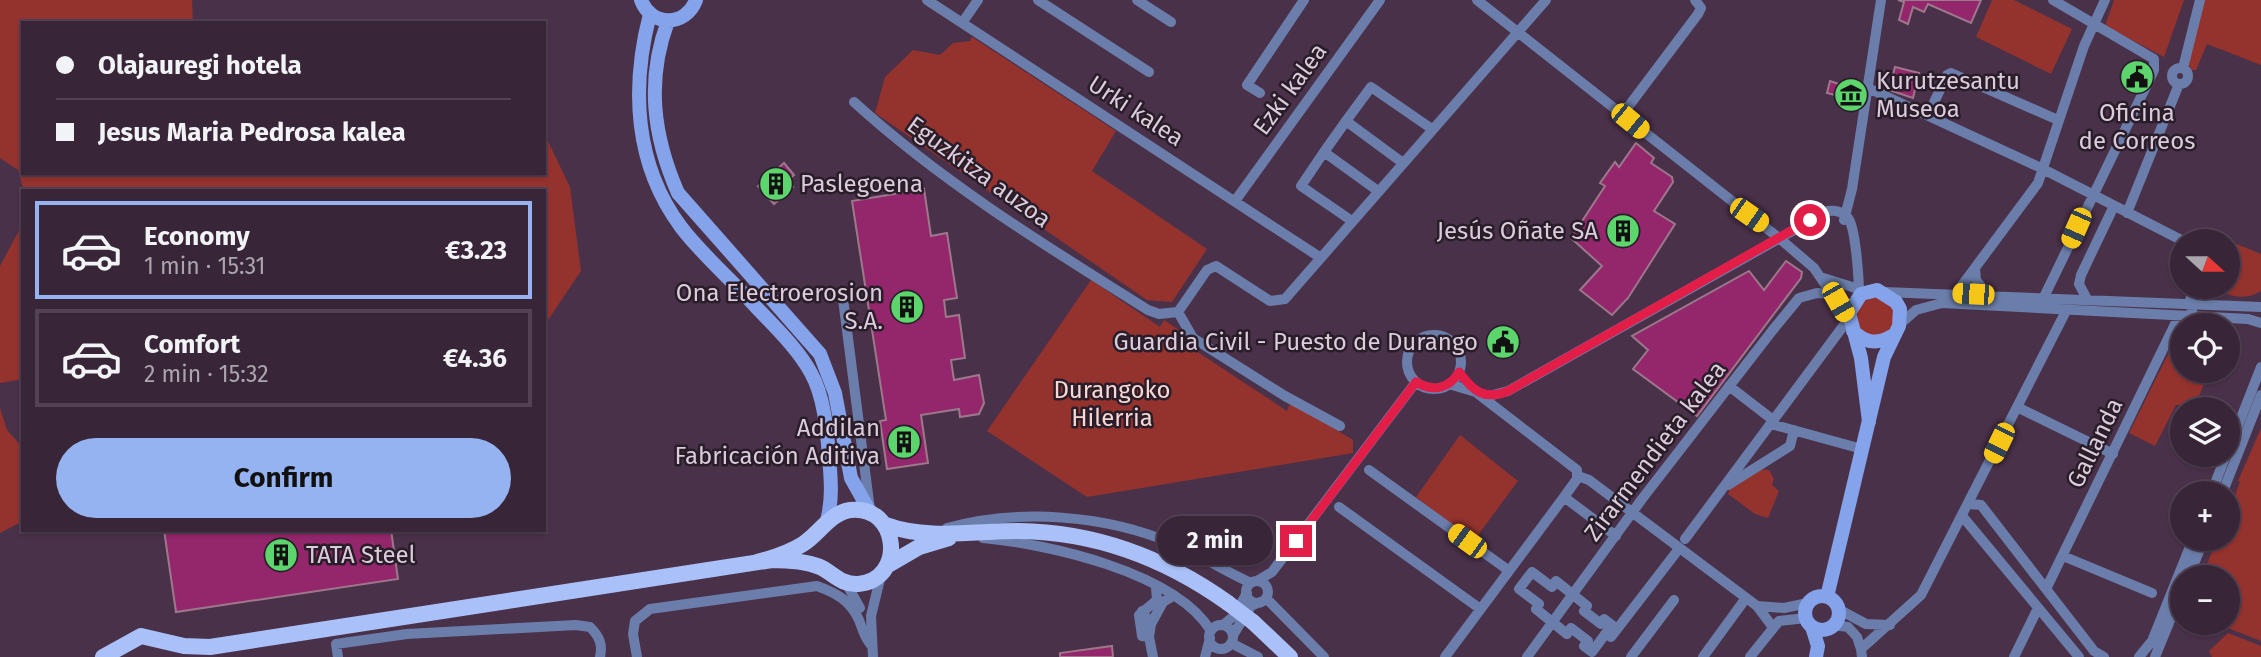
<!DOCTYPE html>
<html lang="en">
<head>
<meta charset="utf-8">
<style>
	:root { --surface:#382538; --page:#3f2d40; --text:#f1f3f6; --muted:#aba5ae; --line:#524253; --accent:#95b2f1 }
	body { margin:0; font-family:"Fira Sans",sans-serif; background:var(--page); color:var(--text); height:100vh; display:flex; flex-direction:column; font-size:26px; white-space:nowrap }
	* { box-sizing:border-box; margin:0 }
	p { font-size:23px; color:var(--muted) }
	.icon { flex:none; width:38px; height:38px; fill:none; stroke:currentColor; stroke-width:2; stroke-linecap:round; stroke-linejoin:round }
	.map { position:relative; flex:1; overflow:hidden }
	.side { position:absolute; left:21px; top:189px; width:525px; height:343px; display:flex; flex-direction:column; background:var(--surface); border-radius:0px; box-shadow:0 2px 5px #0004,0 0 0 2px var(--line) }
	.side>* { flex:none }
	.guide { position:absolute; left:21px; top:21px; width:525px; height:154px; border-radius:0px; box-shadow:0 2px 5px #0004,0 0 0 2px var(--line); display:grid; align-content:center; height:154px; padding:0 35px; background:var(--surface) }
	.needle { width:46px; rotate:111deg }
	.fabs { position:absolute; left:2170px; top:229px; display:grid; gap:14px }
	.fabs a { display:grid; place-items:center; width:70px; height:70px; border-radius:50%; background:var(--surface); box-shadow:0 2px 5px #0004,0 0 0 2px var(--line); font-size:35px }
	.end { position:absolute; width:32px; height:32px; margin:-16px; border:9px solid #e11d48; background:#fff; box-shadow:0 0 0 4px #fff }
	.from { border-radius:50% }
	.bubble { position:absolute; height:49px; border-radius:24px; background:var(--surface); box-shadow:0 2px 5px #0004,0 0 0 2px var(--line); font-size:23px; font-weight:700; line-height:49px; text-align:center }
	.car { position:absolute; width:21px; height:42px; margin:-21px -10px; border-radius:9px; box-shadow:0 0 5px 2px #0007; background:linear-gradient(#f5c518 24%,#345 0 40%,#f5c518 0 76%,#345 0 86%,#f5c518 0) }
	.guide b { display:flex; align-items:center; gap:24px; height:66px; font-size:26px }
	.guide b+b { border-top:2px solid var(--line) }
	.guide i { width:18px; height:18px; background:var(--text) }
	ul { padding:12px 0 0; list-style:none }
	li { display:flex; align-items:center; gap:21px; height:98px; margin:0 14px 10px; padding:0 21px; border:4px solid var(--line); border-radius:0px }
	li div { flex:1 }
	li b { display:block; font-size:26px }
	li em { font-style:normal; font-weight:700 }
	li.on { border-color:var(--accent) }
	li>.icon { width:63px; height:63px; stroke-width:1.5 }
	.primary-button { display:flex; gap:14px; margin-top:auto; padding:14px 35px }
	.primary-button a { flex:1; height:80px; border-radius:42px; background:var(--accent); color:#111; font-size:28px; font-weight:700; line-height:80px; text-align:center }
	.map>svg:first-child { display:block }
	.green { fill:#94322e }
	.building { fill:#94266c; stroke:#9d778b; stroke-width:2 }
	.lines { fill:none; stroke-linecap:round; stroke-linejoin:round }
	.street { stroke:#6b7eab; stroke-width:10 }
	.secondary { stroke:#85a3ea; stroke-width:14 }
	.primary { stroke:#a9c1f8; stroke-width:16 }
	.primary-bridge { stroke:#a9c1f8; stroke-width:16 }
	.route { stroke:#e11d48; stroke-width:9 }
	.labels { text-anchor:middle; stroke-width:5; stroke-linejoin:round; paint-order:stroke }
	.poi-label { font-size:24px; fill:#dbcbdb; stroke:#291d29; text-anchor:end }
	.street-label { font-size:24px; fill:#dbcbdb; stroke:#291d29 }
	.park-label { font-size:24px; fill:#f8d6d2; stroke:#291d29 }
</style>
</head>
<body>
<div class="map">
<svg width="2261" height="657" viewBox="0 0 2261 657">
	<rect width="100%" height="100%" fill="#4a314a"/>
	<path class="green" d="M0,0H192L193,23H23V173H544V133L570,187L581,271L544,326V191H24L18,170L0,158Z
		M1992,0H2014L2072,29L2051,74L1976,37Z
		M2114,0H2184L2164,57L2105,26Z
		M2204,0H2261V65L2207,44L2196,70H2192L2188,64Z
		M972,37L1116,131L1092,171L1207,249L1172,302L1147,300L875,113L885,77L913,50L940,55L953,43L970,41Z
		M23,223V379L0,383V266Z
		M2227,240L2261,254V291C2244,301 2232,297 2215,288L2228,287Z
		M1091,280L1160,327L1164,320L1182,332L1178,339L1287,411L1289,405L1295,404L1353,440V453L1087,497L987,431Z
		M1856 317a19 19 0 1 1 38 0a19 19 0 1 1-38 0Z
		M2182,326V371H2210L2195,405H2176L2155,446L2129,433Z
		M0,408L7,430L23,448V521L0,533Z
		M2261,428V641L2215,623H2228V578L2202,577L2217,539H2228V513L2240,482L2238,481Z
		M1460,435L1518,481L1473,542L1416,497Z
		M1761,469L1769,470L1774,479L1772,485L1779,491L1768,518L1755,514L1728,494L1731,486Z
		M2228,633L2261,646V657H2212L2209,651Z"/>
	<path class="building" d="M1898,0H1981L1971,23L1928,4L1924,12L1913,7L1908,24L1899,20L1904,2Z
		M1895,67L1919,73L1913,98L1889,90Z
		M1830,81L1856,90L1855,100L1827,93Z
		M1636,143L1654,158L1651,163L1672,177L1673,182L1654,211L1675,224L1628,298L1612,315L1580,290L1602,266L1571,238L1605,186L1600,183L1615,162L1619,167Z
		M784,163L794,175L787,181L793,187L774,204L758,186Z
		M924,189L931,236L947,233L957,298L944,300L946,317L959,315L965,358L951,360L954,380L979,375L984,403L979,414L960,417L959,409L921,415L928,463L887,469L880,421L886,420L852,201Z
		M1786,261L1802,272L1801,278L1697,416L1633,369L1648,350L1632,336L1749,271L1764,290Z
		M164,530H391L398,579L176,612Z
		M1112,646L1113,657H1060V653Z"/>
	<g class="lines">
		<path class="street" d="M927,0L1321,258
			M1038,0L1149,72
			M1137,0L1171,22
			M1477,0L1779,238L1814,268L1849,320
			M962,23L978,0
			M2183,68L2200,0
			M2172 76a8 8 0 1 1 16 0a8 8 0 1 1-16 0Z
			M1868,88L2041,168L2185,242
			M1260,93L1247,85L1304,0
			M854,102C943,183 1046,246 1148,310L1159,314L1178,312
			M1622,115L1698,14L1701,8L1695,0
			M1928,115L1947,75L1951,73L2058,120
			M1346,121L1371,87L1432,129
			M1324,152L1301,186L1352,221
			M1378,191L1324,152L1346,121L1403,163
			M1235,201L1380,0
			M2127,213L2179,84
			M1844,220L1852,189L1881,0
			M1975,269L1976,280L1988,295
			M1820,277L1865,291
			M1884,292L2261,307
			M1954,296L2038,183L2084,46L2105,0
			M2044,297L2154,70V59L2053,0
			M843,299L870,510
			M2087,299L2079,284L2081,275L2113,208
			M2192,310L2189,304L2194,287
			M1899,325L1916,310L1942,303L2248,319L2261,323
			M1407 362a27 27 0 1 1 54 0a27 27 0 1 1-54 0Z
			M1449,384L1489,396L1508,391L1828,211C1835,210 1843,212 1848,218C1856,228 1859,281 1859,296
			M1729,386L1773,420
			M1477,393L1577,470V479L1564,497
			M2017,407L2113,454
			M1771,424L1862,449
			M1340,426L1285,396L1193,338L1178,312L1207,270L1216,266L1270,301L1285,299L1546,0
			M2228,451L2261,367
			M1369,470L1508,570
			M1578,476L1589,480L1757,606L1772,626
			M1728,485L1790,446L1794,430
			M2211,494L2226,455
			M2222,494L2261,395
			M1969,504L1981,505L2094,651L2104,657
			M1339,507L1479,608
			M1963,517L2079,657
			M947,528C1019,508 1106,515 1174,544C1201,555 1224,571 1251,583
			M983,538C1048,544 1175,572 1211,631
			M1685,539L1844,325
			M2063,556L2152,593
			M1532,572L1552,587L1556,581L1587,606L1584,611L1601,624L1604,619L1612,625L1592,652L1584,646L1588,641L1571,628L1567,634L1536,609L1539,604L1519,589Z
			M2188,578L2204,539
			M1257,581L1272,572L1416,382
			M1246 592a11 11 0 1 1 22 0a11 11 0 1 1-22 0Z
			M846,583L860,608
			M2047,587L2179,316
			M1266,598L1324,657
			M1757,606L1784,608L1808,603
			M1838,609L1866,624L1890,625
			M1142,611L1151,624L1149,637L1153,657
			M1151,624L1163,602L1173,596
			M1223,625L1234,616L1247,593
			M1833,625L1848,627L1857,637L1861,649
			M1209 637a12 12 0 1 1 24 0a12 12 0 1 1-24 0Z
			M1233,635L1251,606L1260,602
			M1149,637L1142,636L1139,615L1157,600L1156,587
			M1611,637L1678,550
			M1231,643L1258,657
			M338,657L336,644L407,634L576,625L590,627C599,636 603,644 600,657
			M637,657L633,634L635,621L650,609L817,586C836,593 850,600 859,620C863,630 864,637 871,645
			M873,657L871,616L881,575
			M1205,657L1210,638
			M1445,657L1564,497L1616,536
			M1527,657L1642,499L1772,331L1799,298L1817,293L1831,294
			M1631,657L1674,600
			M1703,657L1746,598
			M1750,657L1779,621L1806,618
			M1862,657L1861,649L1921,595L2066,311
			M2014,657L2038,608
			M2139,657L2152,641L2193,539
			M2155,657L2182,591"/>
		<path class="secondary" d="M641,0C651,27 686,27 696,0
			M650,14C631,87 634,164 681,227C703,256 733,281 757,308C776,328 798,349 811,373C824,396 827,430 829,456C831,479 833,502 826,524
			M668,21C646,80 653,136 678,193L820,354L835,393L851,478L870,512
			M1853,331C1865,343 1877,345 1892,336
			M1805 613a17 17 0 1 1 34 0a17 17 0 1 1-34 0Z
			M1827,597L1884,357L1899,326L1900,309L1896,302L1877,290L1861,294L1849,313L1861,358L1869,422
			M1812,627L1818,646L1816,657"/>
		<path class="primary" d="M886,525C927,540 975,531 1019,531C1097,532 1165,558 1228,603
			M888,565L919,547L949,538
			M1253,622L1290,657
			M103,657L141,636L184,646L210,647L772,560C787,560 805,561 820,567C833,573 841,585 858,584C907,580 899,504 850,510C830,513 819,534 803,544C789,553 773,558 757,562"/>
		<path class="primary-bridge" d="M1228,603L1253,622"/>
	</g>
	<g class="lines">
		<path class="route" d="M1296,541L1416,382C1433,392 1449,389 1459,372C1473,391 1484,401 1508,391L1810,220"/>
	</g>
	<defs>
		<g id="civic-disc" transform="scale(1.75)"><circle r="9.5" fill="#5dd56d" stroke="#291d29"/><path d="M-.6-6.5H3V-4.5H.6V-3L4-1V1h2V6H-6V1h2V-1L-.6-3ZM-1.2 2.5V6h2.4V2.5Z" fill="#111"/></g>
		<g id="museum-disc" transform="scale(1.75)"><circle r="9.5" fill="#5dd56d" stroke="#291d29"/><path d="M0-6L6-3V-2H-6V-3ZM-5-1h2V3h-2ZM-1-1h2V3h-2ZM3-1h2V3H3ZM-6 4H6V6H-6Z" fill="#111"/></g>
		<g id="building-disc" transform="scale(1.75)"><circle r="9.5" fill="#5dd56d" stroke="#291d29"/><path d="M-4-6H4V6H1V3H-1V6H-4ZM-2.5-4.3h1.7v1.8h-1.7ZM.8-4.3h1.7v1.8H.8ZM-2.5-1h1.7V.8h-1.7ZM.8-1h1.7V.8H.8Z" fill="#111"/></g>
	</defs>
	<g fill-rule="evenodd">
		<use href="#civic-disc" x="2137" y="77"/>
		<use href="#museum-disc" x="1851" y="95"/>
		<use href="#building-disc" x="776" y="184"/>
		<use href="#building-disc" x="1623" y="231"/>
		<use href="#building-disc" x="907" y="307"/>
		<use href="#civic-disc" x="1503" y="342"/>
		<use href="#building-disc" x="904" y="442"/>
		<use href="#building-disc" x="281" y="555"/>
	</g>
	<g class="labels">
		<g class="poi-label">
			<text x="1876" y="89" text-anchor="start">Kurutzesantu<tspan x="1876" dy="28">Museoa</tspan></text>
			<text x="2137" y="121" text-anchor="middle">Oficina<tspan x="2137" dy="28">de Correos</tspan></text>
			<text x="800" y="192" text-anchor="start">Paslegoena</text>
			<text x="1598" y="239">Jesús Oñate SA</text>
			<text x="883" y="301">Ona Electroerosion<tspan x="883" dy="28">S.A.</tspan></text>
			<text x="1478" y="350">Guardia Civil - Puesto de Durango</text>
			<text x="880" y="436">Addilan<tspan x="880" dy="28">Fabricación Aditiva</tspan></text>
			<text x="306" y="563" text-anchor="start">TATA Steel</text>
		</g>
		<g class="street-label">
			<text transform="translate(1290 89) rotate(-54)" y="8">Ezki kalea</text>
			<text transform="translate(1136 111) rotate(33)" y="8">Urki kalea</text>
			<text transform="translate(979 172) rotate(36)" y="8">Eguzkitza auzoa</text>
			<text transform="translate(2095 443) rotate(-64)" y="8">Gallanda</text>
			<text transform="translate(1655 451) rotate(-53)" y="8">Zirarmendieta kalea</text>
		</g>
		<g class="park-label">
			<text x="1112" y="398">Durangoko<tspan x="1112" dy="28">Hilerria</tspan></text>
		</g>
	</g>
</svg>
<div class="fabs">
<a><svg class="needle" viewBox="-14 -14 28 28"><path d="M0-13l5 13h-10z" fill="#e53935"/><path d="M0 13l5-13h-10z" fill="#aba5ae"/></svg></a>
<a><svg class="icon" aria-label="locate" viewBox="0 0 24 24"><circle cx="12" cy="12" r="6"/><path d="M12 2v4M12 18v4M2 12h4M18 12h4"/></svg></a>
<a><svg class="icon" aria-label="layers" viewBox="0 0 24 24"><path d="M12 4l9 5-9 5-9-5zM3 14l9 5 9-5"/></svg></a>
<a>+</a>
<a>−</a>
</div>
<i class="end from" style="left:1810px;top:220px"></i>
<i class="end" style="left:1296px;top:541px"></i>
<div class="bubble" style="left:1157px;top:516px;width:116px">2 min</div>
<i class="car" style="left:1630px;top:121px;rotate:129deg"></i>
<i class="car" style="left:1749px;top:215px;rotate:125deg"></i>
<i class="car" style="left:2076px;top:228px;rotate:204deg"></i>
<i class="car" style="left:1973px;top:294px;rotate:273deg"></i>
<i class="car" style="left:1838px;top:302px;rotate:150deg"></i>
<i class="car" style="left:1999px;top:443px;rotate:206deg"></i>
<i class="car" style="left:1467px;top:541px;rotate:306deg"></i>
<div class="guide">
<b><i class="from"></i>Olajauregi hotela</b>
<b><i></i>Jesus Maria Pedrosa kalea</b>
</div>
<section class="side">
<ul>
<li class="on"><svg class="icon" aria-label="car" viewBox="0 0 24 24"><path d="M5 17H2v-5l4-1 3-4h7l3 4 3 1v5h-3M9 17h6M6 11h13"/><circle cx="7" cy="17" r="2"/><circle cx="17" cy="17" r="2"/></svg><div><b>Economy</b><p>1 min · 15:31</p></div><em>€3.23</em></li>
<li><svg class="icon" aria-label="car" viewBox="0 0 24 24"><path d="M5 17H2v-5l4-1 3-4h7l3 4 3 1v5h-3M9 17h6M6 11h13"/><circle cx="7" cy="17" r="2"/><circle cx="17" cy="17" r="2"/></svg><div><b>Comfort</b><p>2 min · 15:32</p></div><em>€4.36</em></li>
</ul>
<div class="primary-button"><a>Confirm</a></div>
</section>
</div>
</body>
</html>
